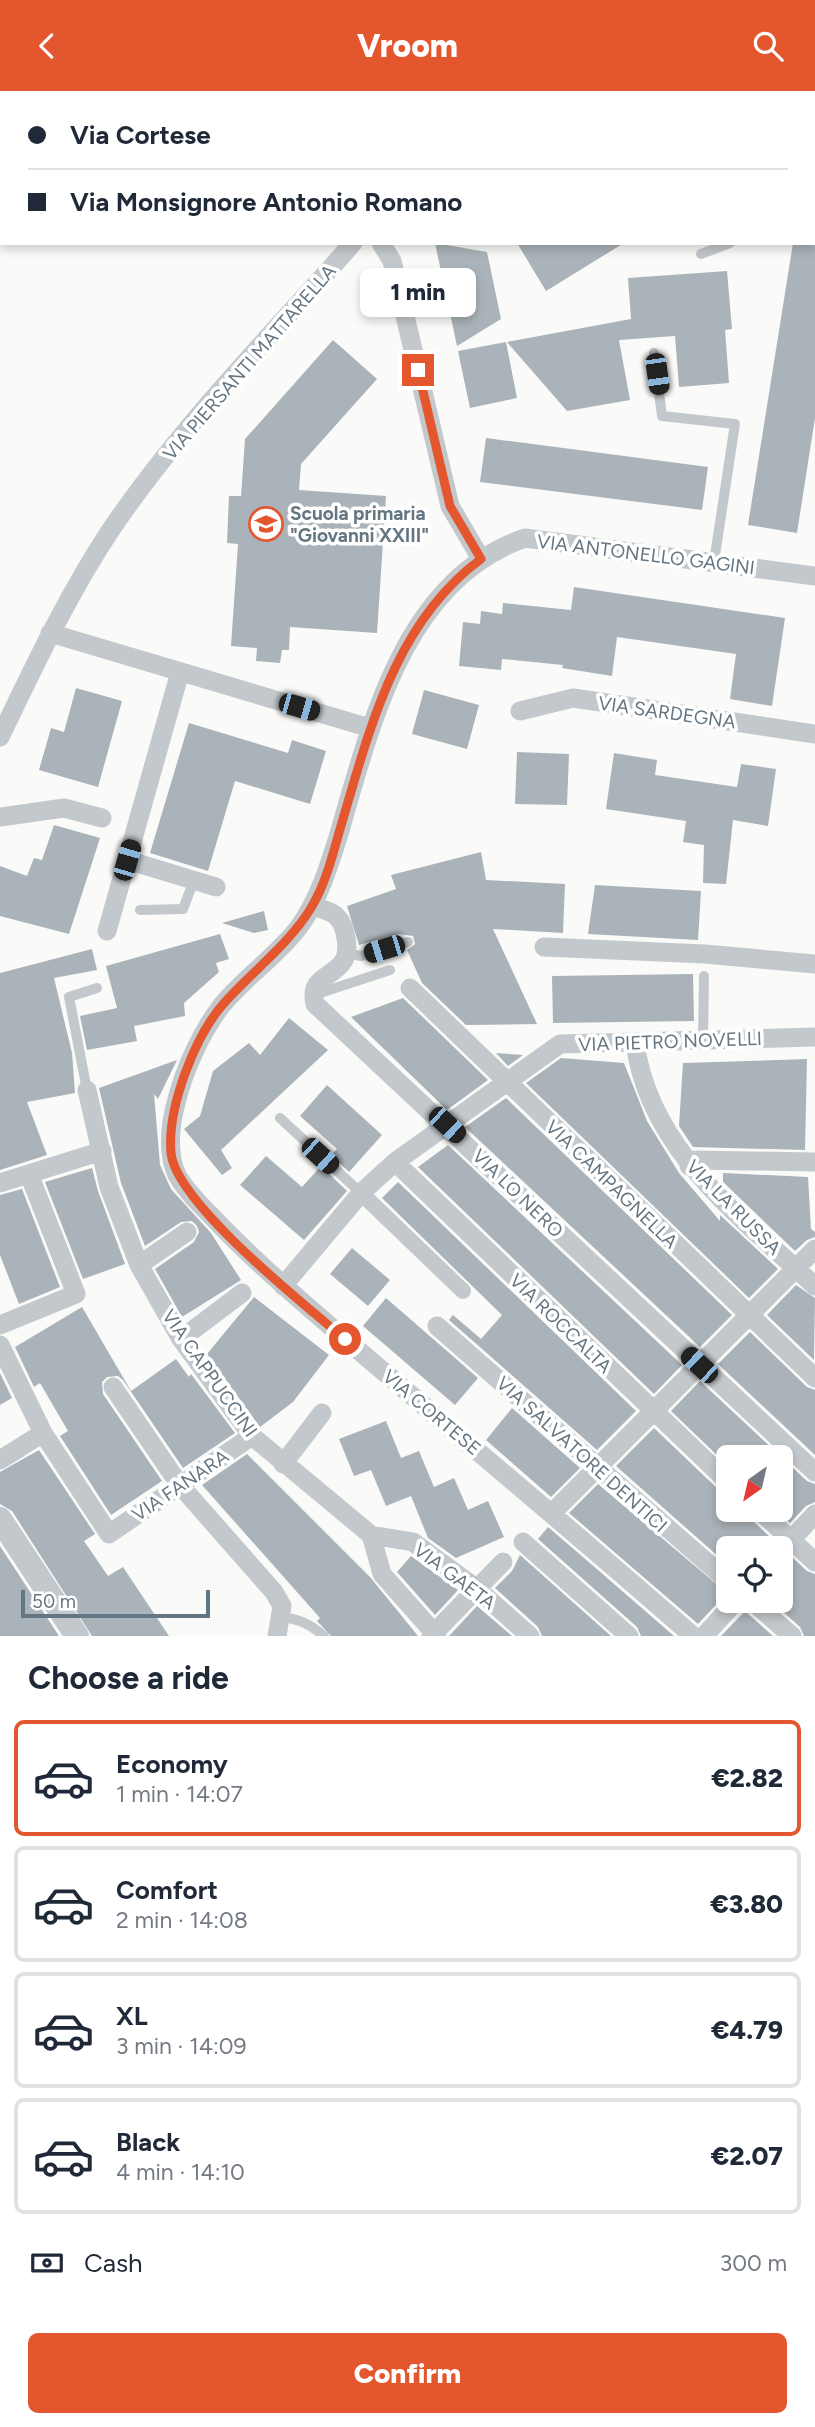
<!DOCTYPE html>
<html lang="en">
<head>
<meta charset="utf-8">
<style>
	:root { --surface:#fff; --page:#f2f2f3; --text:#1f2937; --muted:#747a83; --line:#e0e1e3; --accent:#e4572e }
	body { margin:0; font-family:Figtree,sans-serif; background:var(--page); color:var(--text); height:100vh; display:flex; flex-direction:column; font-size:26px; white-space:nowrap }
	* { box-sizing:border-box; margin:0 }
	p { font-size:23px; color:var(--muted) }
	.icon { flex:none; width:38px; height:38px; fill:none; stroke:currentColor; stroke-width:2; stroke-linecap:round; stroke-linejoin:round }
	.map { position:relative; height:1545px; overflow:hidden }
	.drawer { display:flex; flex-direction:column; background:var(--surface); flex:1 }
	.drawer>* { flex:none }
	.banner { position:absolute; left:0px; top:0px; width:816px; height:154px; box-shadow:0 4px 10px #0003; display:grid; align-content:center; height:154px; padding:0 28px; background:var(--surface) }
	.needle { width:46px; rotate:214deg }
	.fabs { position:absolute; left:716px; top:1354px; display:grid; gap:14px }
	.fabs a { display:grid; place-items:center; width:77px; height:77px; border-radius:10px; background:var(--surface); box-shadow:0 4px 10px #0003; font-size:35px }
	.scale { position:absolute; left:21px; bottom:18px; width:189px; box-sizing:border-box; padding-left:7px; border:4px solid #657683; border-top:0; font-size:19px; line-height:24px; white-space:nowrap; color:#657683; -webkit-text-stroke:5px #fff; paint-order:stroke }
	.end { position:absolute; width:32px; height:32px; margin:-16px; border:9px solid #e4572e; background:#fff; box-shadow:0 0 0 4px #fff }
	.from { border-radius:50% }
	.bubble { position:absolute; height:49px; border-radius:10px; background:var(--surface); box-shadow:0 4px 10px #0003; font-size:23px; font-weight:800; line-height:49px; text-align:center }
	.car { position:absolute; width:21px; height:42px; margin:-21px -10px; border-radius:9px; box-shadow:0 0 5px 2px #0007; background:linear-gradient(#222 24%,#8ab4d8 0 40%,#222 0 76%,#8ab4d8 0 86%,#222 0) }
	.banner b { display:flex; align-items:center; gap:24px; height:66px; font-size:26px }
	.banner b+b { border-top:2px solid var(--line) }
	.banner i { width:18px; height:18px; background:var(--text) }
	ul { padding:0; list-style:none }
	li { display:flex; align-items:center; gap:21px; height:116px; margin:0 14px 10px; padding:0 14px; border:4px solid var(--line); border-radius:10px }
	li div { flex:1 }
	li b { display:block; font-size:26px }
	li em { font-style:normal; font-weight:800 }
	li.active { border-color:var(--accent) }
	li>.icon { width:63px; height:63px; stroke-width:1.5 }
	h2 { padding:0 28px; font-size:32px; line-height:84px }
	.pay { display:flex; align-items:center; gap:18px; height:77px; padding:0 28px; font-size:26px }
	.pay p { margin-inline-start:auto }
	.cta { display:flex; gap:14px; margin-top:auto; padding:14px 28px }
	.cta a { flex:1; height:80px; border-radius:10px; background:var(--accent); color:#fff; font-size:28px; font-weight:800; line-height:80px; text-align:center }
	header { display:flex; justify-content:space-between; align-items:center; height:91px; padding:0 28px; background:var(--accent); color:#fff; font-size:32px; font-weight:800 }
	.map>svg:first-child { display:block }
	.building { fill:#aab3b9 }
	.lines { fill:none; stroke-linecap:round; stroke-linejoin:round }
	.service { stroke:#c3c8cc; stroke-width:10 }
	.pedestrian { stroke:#c3c8cc; stroke-width:16 }
	.minor { stroke:#c3c8cc; stroke-width:19 }
	.tertiary { stroke:#c3c8cc; stroke-width:24 }
	.route { stroke:#e4572e; stroke-width:9 }
	.labels { text-anchor:middle; stroke-width:7; stroke-linejoin:round; paint-order:stroke }
	.street-label { font-size:19px; fill:#657683; stroke:#fff }
	.poi-label { font-size:19px; font-weight:bold; fill:#657683; stroke:#fff; text-anchor:start }
</style>
</head>
<body>
<header><svg class="icon" aria-label="back" viewBox="0 0 24 24"><path d="M15 5l-7 7 7 7"/></svg>Vroom<svg class="icon" aria-label="search" viewBox="0 0 24 24"><circle cx="10" cy="10" r="6"/><path d="M15 15l6 6"/></svg></header>
<div class="map">
<svg width="815" height="1545" viewBox="0 0 815 1545">
	<rect width="100%" height="100%" fill="#fafaf8"/>
	<path class="building" d="M435,152L487,161L501,228L457,255Z
		M517,152H624L546,200Z
		M793,152H815V327L797,442L748,434Z
		M727,180L732,238L725,239L729,292L679,296L675,245L619,249L630,309L567,320L507,251L631,228L628,187Z
		M333,249L377,288L301,373L299,399L386,405L377,542L290,536L289,559H282L280,572L256,570L257,557L231,555L238,453L227,452L229,405H241L245,348Z
		M506,251L517,307L470,317L458,260Z
		M486,347L708,376L702,419L480,391Z
		M574,496L785,527L772,615L730,608L736,563L617,546L612,585L562,577L563,574L502,568L501,579L459,575L463,531L480,533L481,520L502,523L503,512L571,519Z
		M76,597L122,610L98,696L39,679L51,637L64,641Z
		M424,599L479,614L467,658L412,643Z
		M189,632L288,662L292,649L326,660L310,713L235,690L208,780L150,762Z
		M517,661L569,663L567,714L515,713Z
		M614,662L657,669L655,684L737,696L741,673L776,678L768,735L733,729L726,793L703,792L704,754L683,751L686,730L606,718Z
		M54,734L100,747L69,843L0,825V775L27,785L34,767L42,769Z
		M481,761L486,789L565,793L563,842L493,838L537,933L466,934L422,892L407,859L415,853L413,845L399,843L359,854L347,815L396,798L391,784Z
		M595,794L701,800L698,849L588,843Z
		M264,820L268,839L254,842L222,832Z
		M220,843L229,868L216,872L219,881L184,912L185,925L134,935L137,950L87,959L80,925L117,917L106,875Z
		M92,858L97,879L54,887L72,962L75,1002L27,1011L47,1064L0,1079V882Z
		M693,883L694,930L553,932L552,885Z
		M403,907L488,989L447,1019L351,926Z
		M289,927L328,959L221,1059L232,1077L222,1084L184,1038L200,1025L213,980L249,952L260,964Z
		M496,962L523,964L508,975Z
		M561,967L624,972L647,1030L679,1082L720,1130V1124L778,1178L749,1207L526,992Z
		M807,968L805,1059L693,1056L679,1035L683,972Z
		M177,969L158,1008L154,1003L160,1074L171,1098L211,1142L241,1189L182,1226L155,1178L194,1151L199,1141L197,1135L192,1130L181,1131L145,1155L121,1092L99,997Z
		M327,994L382,1044L349,1081L331,1064L337,1058L300,1025Z
		M506,1007L732,1224L700,1256L465,1036Z
		M448,1054L682,1274L654,1303L418,1076Z
		M266,1065L302,1096L321,1075L347,1100L304,1149L240,1094Z
		M92,1077L98,1100L125,1173L83,1188L45,1091Z
		M723,1082L808,1086L811,1138L815,1141V1146L807,1149L795,1160L723,1091Z
		M398,1091L636,1320L597,1359L449,1229L453,1224L481,1248L502,1224L382,1107Z
		M22,1098L60,1196L19,1213L0,1164V1104Z
		M352,1157L390,1189L368,1215L330,1183Z
		M796,1194L815,1207L814,1269L767,1224Z
		M254,1206L329,1264L293,1311L260,1336L207,1263Z
		M386,1207L478,1287L455,1314L363,1235Z
		M82,1216L131,1300L176,1268L189,1286L191,1283L235,1342L183,1377L123,1289L118,1285L107,1286L102,1291L103,1303L162,1390L111,1424L60,1345L68,1340L40,1292L34,1296L15,1256Z
		M750,1241L807,1296L815,1299V1364L718,1273Z
		M0,1282L12,1307L0,1314Z
		M700,1290L807,1390L815,1393V1411L806,1415L790,1432L777,1419H780V1367H720L671,1320Z
		M512,1317L580,1377L551,1406L486,1349Z
		M386,1330L401,1367L419,1360L434,1396L454,1387L468,1419L488,1410L504,1446L456,1467L428,1447L411,1405L386,1415L371,1379L354,1385L339,1348Z
		M654,1337L720,1400L728,1403V1419H747L751,1428L774,1450L768,1458H728V1474L616,1375Z
		M39,1359L95,1443L84,1450L108,1485L123,1476L169,1545H92L12,1420L0,1413V1381Z
		M247,1363L370,1486L418,1545H331L317,1530L320,1527L202,1394Z
		M598,1393L727,1502L698,1533L569,1422Z
		M548,1436L598,1479L674,1545H641L637,1536L538,1448Z
		M0,1455L59,1545H0Z
		M520,1464L611,1545H542L538,1536L495,1497L512,1480Z
		M411,1465L458,1499L435,1524L397,1481Z
		M792,1466L807,1480L815,1483V1545H804L800,1536L771,1510H780V1473Z
		M477,1515L512,1545H449Z
		M745,1520L773,1545H721Z"/>
	<g class="lines">
		<path class="service" d="M814,130H815
			M701,163L730,152
			M654,262L662,325L735,333L714,471
			M140,819L183,818L194,789
			M346,862L361,865L408,851
			M314,904L390,879
			M703,949L704,885
			M87,999L69,906L97,897
			M280,1027L361,1102
			M281,1526C299,1528 310,1533 324,1545"/>
		<path class="pedestrian" d="M361,1102L463,1200"/>
		<path class="minor" d="M503,2L505,0
			M814,27H815
			M381,152L392,170L450,415L481,468
			M50,542L370,637
			M520,620L573,607L815,643
			M0,646C34,576 67,505 110,440C180,336 270,246 353,152
			M0,726L64,717L102,727
			M127,769L216,796
			M312,815C320,818 332,820 337,826C346,835 351,861 342,872C329,888 309,887 315,913L815,1381
			M107,840L180,581
			M544,856L705,863L815,873
			M410,897L815,1287
			M635,951C648,1058 742,1127 815,1195
			M87,999L109,1096L139,1174L181,1248L252,1345L371,1444L382,1483L437,1545
			M395,1071L728,1391
			M689,1075L696,1069L815,1071
			M0,1092L102,1060
			M139,1174L187,1141
			M283,1195L361,1102L395,1071L560,953L815,946
			M0,1234L76,1203L29,1083
			M437,1235L728,1490
			M181,1248L242,1202
			M0,1254L43,1342L109,1443L252,1345
			M113,1296L179,1393L274,1501L282,1515L277,1545
			M0,1369L43,1342
			M283,1373L322,1322
			M759,1419L815,1471
			M552,1422L815,1158
			M371,1444L413,1451L477,1498L530,1545
			M523,1451L629,1545
			M780,1461L815,1423
			M752,1510L792,1545
			M431,1545L503,1471
			M693,1545C578,1444 460,1346 344,1247C301,1210 259,1174 220,1134C206,1119 187,1102 177,1084C167,1063 170,1034 176,1012C184,979 201,941 222,914C245,886 277,865 299,836C319,808 329,775 339,743C371,633 404,489 525,447L815,485
			M704,1545L736,1510"/>
		<path class="tertiary" d="M0,1428L77,1545"/>
	</g>
	<g class="lines">
		<path class="route" d="M345,1248C305,1214 176,1112 171,1062C167,1017 195,944 225,911C254,879 289,853 311,817C327,791 334,758 343,728C371,633 397,530 481,468L450,415L418,279"/>
	</g>
	<defs>
		<g id="school-ring" transform="scale(1.75)"><circle r="9.5" fill="#fff" stroke="#e4572e" stroke-width="1.5"/><path d="M0-5L7-2L0 1L-7-2ZM-4 1L0 2.5L4 1V4Q0 6-4 4Z" fill="#e4572e"/></g>
	</defs>
	<g fill-rule="evenodd">
		<use href="#school-ring" x="266" y="433"/>
	</g>
	<g class="labels">
		<g class="street-label">
			<text transform="translate(249 271) rotate(-49)" y="7">VIA PIERSANTI MATTARELLA</text>
			<text transform="translate(646 463) rotate(7)" y="7">VIA ANTONELLO GAGINI</text>
			<text transform="translate(667 621) rotate(8)" y="7">VIA SARDEGNA</text>
			<text transform="translate(670 950) rotate(-2)" y="7">VIA PIETRO NOVELLI</text>
			<text transform="translate(612 1093) rotate(44)" y="7">VIA CAMPAGNELLA</text>
			<text transform="translate(518 1102) rotate(44)" y="7">VIA LO NERO</text>
			<text transform="translate(734 1116) rotate(45)" y="7">VIA LA RUSSA</text>
			<text transform="translate(561 1232) rotate(44)" y="7">VIA ROCCALTA</text>
			<text transform="translate(210 1282) rotate(55)" y="7">VIA CAPPUCCINI</text>
			<text transform="translate(432 1321) rotate(40)" y="7">VIA CORTESE</text>
			<text transform="translate(582 1363) rotate(42)" y="7">VIA SALVATORE DENTICI</text>
			<text transform="translate(180 1394) rotate(-34)" y="7">VIA FANARA</text>
			<text transform="translate(455 1485) rotate(37)" y="7">VIA GAETA</text>
		</g>
		<g class="poi-label">
			<text x="290" y="429">Scuola primaria<tspan x="290" dy="22">"Giovanni XXIII"</tspan></text>
		</g>
	</g>
</svg>
<div class="fabs">
<a><svg class="needle" viewBox="-14 -14 28 28"><path d="M0-13l5 13h-10z" fill="#e53935"/><path d="M0 13l5-13h-10z" fill="#747a83"/></svg></a>
<a><svg class="icon" aria-label="locate" viewBox="0 0 24 24"><circle cx="12" cy="12" r="6"/><path d="M12 2v4M12 18v4M2 12h4M18 12h4"/></svg></a>
</div>
<div class="scale">50 m</div>
<i class="end from" style="left:345px;top:1248px"></i>
<i class="end" style="left:418px;top:279px"></i>
<div class="bubble" style="left:360px;top:177px;width:116px">1 min</div>
<i class="car" style="left:657px;top:283px;rotate:172deg"></i>
<i class="car" style="left:299px;top:616px;rotate:106deg"></i>
<i class="car" style="left:127px;top:769px;rotate:16deg"></i>
<i class="car" style="left:384px;top:858px;rotate:253deg"></i>
<i class="car" style="left:447px;top:1034px;rotate:133deg"></i>
<i class="car" style="left:320px;top:1065px;rotate:132deg"></i>
<i class="car" style="left:699px;top:1274px;rotate:313deg"></i>
<div class="banner">
<b><i class="from"></i>Via Cortese</b>
<b><i></i>Via Monsignore Antonio Romano</b>
</div>
</div>
<section class="drawer">
<h2>Choose a ride</h2>
<ul>
<li class="active"><svg class="icon" aria-label="car" viewBox="0 0 24 24"><path d="M5 17H2v-5l4-1 3-4h7l3 4 3 1v5h-3M9 17h6M6 11h13"/><circle cx="7" cy="17" r="2"/><circle cx="17" cy="17" r="2"/></svg><div><b>Economy</b><p>1 min · 14:07</p></div><em>€2.82</em></li>
<li><svg class="icon" aria-label="car" viewBox="0 0 24 24"><path d="M5 17H2v-5l4-1 3-4h7l3 4 3 1v5h-3M9 17h6M6 11h13"/><circle cx="7" cy="17" r="2"/><circle cx="17" cy="17" r="2"/></svg><div><b>Comfort</b><p>2 min · 14:08</p></div><em>€3.80</em></li>
<li><svg class="icon" aria-label="car" viewBox="0 0 24 24"><path d="M5 17H2v-5l4-1 3-4h7l3 4 3 1v5h-3M9 17h6M6 11h13"/><circle cx="7" cy="17" r="2"/><circle cx="17" cy="17" r="2"/></svg><div><b>XL</b><p>3 min · 14:09</p></div><em>€4.79</em></li>
<li><svg class="icon" aria-label="car" viewBox="0 0 24 24"><path d="M5 17H2v-5l4-1 3-4h7l3 4 3 1v5h-3M9 17h6M6 11h13"/><circle cx="7" cy="17" r="2"/><circle cx="17" cy="17" r="2"/></svg><div><b>Black</b><p>4 min · 14:10</p></div><em>€2.07</em></li>
</ul>
<div class="pay"><svg class="icon" aria-label="cash" viewBox="0 0 24 24"><path d="M3 7h18v10H3z"/><circle cx="12" cy="12" r="2"/></svg>Cash<p>300 m</p></div>
<div class="cta"><a>Confirm</a></div>
</section>
</body>
</html>
